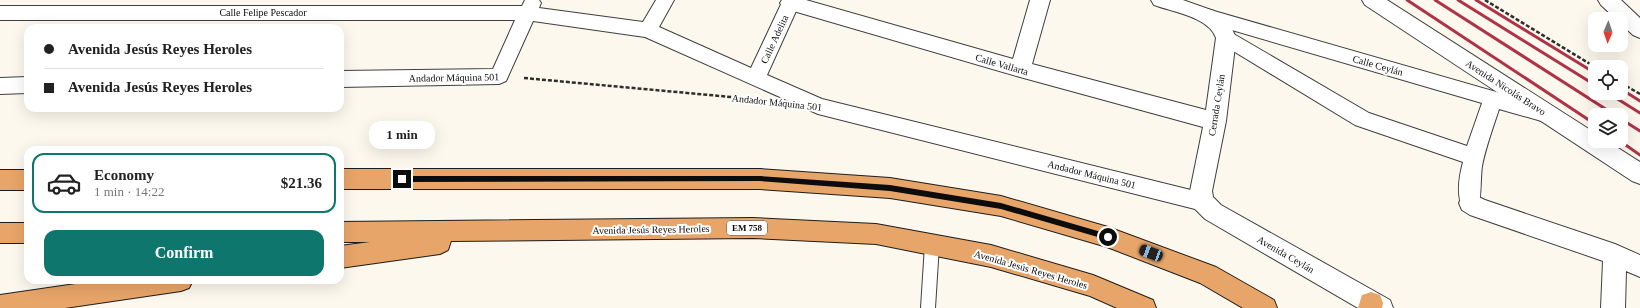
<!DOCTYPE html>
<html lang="en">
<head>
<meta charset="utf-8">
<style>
	:root { --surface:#fff; --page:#f6f6f6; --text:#222; --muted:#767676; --line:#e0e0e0; --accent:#0f766e }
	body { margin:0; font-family:Georgia,serif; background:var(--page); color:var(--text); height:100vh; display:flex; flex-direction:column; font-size:15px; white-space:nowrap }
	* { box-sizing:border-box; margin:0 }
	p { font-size:13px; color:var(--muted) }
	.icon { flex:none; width:22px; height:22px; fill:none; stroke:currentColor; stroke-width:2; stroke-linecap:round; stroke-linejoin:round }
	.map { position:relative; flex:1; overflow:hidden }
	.panel { position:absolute; left:24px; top:146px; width:320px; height:138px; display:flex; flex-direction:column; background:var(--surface); border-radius:12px; box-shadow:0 4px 16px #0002 }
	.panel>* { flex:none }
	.hud { position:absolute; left:24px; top:24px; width:320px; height:88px; border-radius:12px; box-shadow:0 4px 16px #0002; display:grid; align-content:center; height:88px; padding:0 20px; background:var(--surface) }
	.needle { width:26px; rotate:182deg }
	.buttons { position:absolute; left:1588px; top:12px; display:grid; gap:8px }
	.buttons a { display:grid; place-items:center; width:40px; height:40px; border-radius:8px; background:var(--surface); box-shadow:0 4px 16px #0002; font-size:20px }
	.end { position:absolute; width:18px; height:18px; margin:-9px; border:5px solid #0c0c0c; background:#fff; box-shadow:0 0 0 2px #fff }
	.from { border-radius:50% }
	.bubble { position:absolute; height:28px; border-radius:12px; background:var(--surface); box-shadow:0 4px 16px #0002; font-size:13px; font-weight:600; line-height:28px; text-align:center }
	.car { position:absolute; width:12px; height:24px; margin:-12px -6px; border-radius:5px; box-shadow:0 0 3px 1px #0007; background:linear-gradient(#222 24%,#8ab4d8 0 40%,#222 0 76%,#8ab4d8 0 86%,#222 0) }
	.hud b { display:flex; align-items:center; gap:14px; height:38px; font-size:15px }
	.hud b+b { border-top:1px solid var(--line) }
	.hud i { width:10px; height:10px; background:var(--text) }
	ul { padding:7px 0 0; list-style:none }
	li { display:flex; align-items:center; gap:12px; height:60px; margin:0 8px 6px; padding:0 12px; border:2px solid var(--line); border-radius:12px }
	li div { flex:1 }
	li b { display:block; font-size:15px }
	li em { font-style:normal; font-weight:600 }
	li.on { border-color:var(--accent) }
	li>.icon { width:36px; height:36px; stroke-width:1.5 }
	.button { display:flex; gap:8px; margin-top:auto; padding:8px 20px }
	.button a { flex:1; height:46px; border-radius:12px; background:var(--accent); color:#fff; font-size:16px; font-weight:600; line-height:46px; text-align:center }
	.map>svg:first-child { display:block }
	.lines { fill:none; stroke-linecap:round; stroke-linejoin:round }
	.service-casing { stroke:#3f3f3f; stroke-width:2 }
	.pedestrian-casing { stroke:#3f3f3f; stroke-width:2 }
	.minor-casing { stroke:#3f3f3f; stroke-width:2 }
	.trunk-casing { stroke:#1d1d1d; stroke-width:2 }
	.path { stroke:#2e2e2e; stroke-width:2.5; stroke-dasharray:4 2; stroke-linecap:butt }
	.service { fill:#fff; fill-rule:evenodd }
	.pedestrian { fill:#fff; fill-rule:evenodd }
	.minor { fill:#fff; fill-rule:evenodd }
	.trunk { fill:#e8a569; fill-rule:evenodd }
	.rail { stroke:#ae3248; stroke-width:3 }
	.route { fill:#0c0c0c }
	.labels { text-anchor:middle; stroke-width:4; stroke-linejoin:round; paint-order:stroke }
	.shield { fill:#fff; stroke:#555; stroke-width:1 }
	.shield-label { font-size:9px; font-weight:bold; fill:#0c0c0c }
	.street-label { font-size:10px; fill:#0c0c0c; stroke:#fff }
</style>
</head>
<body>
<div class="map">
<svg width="1640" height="308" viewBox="0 0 1640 308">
	<rect width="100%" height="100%" fill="#fdf8ed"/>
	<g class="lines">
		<g class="service-casing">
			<path id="service" d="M932,239L937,241L939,245L935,308H921L925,245L927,241Z"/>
		</g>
		<g class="pedestrian-casing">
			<path id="pedestrian" d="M525,0H539L541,3L539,8L643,22L656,0H674L659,27L751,68L783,0H801L767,75L822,99L1203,193L1210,196L1213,202L1210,208L1203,211L818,114L645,37L533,21L506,81L499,84L340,87V71L493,69L515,20H0V6H522Z
				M1207,9L1545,106L1552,108L1555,114L1552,120L1545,122L1499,109C1493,128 1486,146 1482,166C1480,179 1482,199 1477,209L1470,212L1463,209C1456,195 1459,177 1463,162L1355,125L1220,43L1217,38L1220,33L1226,31L1232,33L1369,113L1467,146L1482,103L1201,21L1198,16L1201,11Z
				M28,77V93L0,94V78Z"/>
		</g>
		<g class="minor-casing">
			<path id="minor" d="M782,0H806L1013,59L1030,0H1050L1032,64L1206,110L1216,38C1209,17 1173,12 1154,5L1151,0H1183L1214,11L1229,22L1236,38L1226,121L1212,191L1213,197L1221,205L1390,300L1393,308H1358L1205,219L1195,209L1190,191L1203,127L1020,77L790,10L783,8L780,3Z
				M1362,0H1387L1595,133V141H1607L1640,162V184L1632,181L1365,5Z
				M1598,0H1621L1640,18V38L1633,35L1621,24V19H1616L1601,5Z
				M1470,193L1485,200L1615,244L1640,255V277L1626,271L1625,308H1601L1603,261L1470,215L1462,210L1459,203L1462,196Z"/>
		</g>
		<g class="trunk-casing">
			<path id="trunk" d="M340,169H760L890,178L1001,196L1108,227L1216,267L1274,300L1277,308H1243L1200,283L1107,247L1001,216L890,198L760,189H340Z
				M0,170H28V190H0Z
				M753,218L876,224L991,245L1093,275L1153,300L1156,308H1117L1090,296L991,267L876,244L753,238L451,241L448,250L440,254L340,268V246L370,242H340V222Z
				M0,223H28V243H0Z
				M103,280H193L189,288L181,291L65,308H0V295Z
				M1371,292L1380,295L1383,303L1382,308H1358L1362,295Z"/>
		</g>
		<path class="path" d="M1485,0L1595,67
			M524,78L742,98
			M1621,83L1640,94"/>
		<use href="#service" class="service"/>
		<use href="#pedestrian" class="pedestrian"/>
		<use href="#minor" class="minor"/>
		<use href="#trunk" class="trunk"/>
		<path class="rail" d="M1407,0L1595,124
			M1435,0L1615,115
			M1458,0L1595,85
			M1476,0L1595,73
			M1621,89L1640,101
			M1608,93L1640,113
			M1621,119L1640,131
			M1620,141L1640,155"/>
	</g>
	<path class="route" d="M402,176H760L890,185L1001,203L1108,234L1112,237L1108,240L1001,209L890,191L760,181L402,182L399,179Z"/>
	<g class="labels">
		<rect class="shield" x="727" y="221" width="40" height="14" rx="3"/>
		<g class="shield-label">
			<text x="747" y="231">EM 758</text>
		</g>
		<g class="street-label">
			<text x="263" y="16">Calle Felipe Pescador</text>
			<text transform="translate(774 39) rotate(-65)" y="4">Calle Adelita</text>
			<text transform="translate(1002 64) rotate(16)" y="4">Calle Vallarta</text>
			<text transform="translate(1378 65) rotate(16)" y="4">Calle Ceylán</text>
			<text transform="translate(454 77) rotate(-1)" y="4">Andador Máquina 501</text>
			<text transform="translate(1506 87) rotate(33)" y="4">Avenida Nicolás Bravo</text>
			<text transform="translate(777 102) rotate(6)" y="4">Andador Máquina 501</text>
			<text transform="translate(1216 105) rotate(-81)" y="4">Cerrada Ceylán</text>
			<text transform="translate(1092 174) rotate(14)" y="4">Andador Máquina 501</text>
			<text transform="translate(651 229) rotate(-1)" y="4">Avenida Jesús Reyes Heroles</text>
			<text transform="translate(1286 254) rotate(30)" y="4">Avenida Ceylán</text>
			<text transform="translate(1031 269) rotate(16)" y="4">Avenida Jesús Reyes Heroles</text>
		</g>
	</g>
</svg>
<div class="buttons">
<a><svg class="needle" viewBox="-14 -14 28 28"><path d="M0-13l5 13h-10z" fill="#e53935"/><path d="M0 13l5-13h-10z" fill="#767676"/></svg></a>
<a><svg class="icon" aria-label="locate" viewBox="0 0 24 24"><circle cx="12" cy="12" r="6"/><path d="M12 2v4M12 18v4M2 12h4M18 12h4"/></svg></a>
<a><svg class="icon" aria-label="layers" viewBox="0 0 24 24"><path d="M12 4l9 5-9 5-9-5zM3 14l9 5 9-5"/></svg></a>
</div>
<i class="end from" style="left:1108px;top:237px"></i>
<i class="end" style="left:402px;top:179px"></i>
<div class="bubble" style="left:369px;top:121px;width:66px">1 min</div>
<i class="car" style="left:1151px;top:253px;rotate:291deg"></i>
<div class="hud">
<b><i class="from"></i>Avenida Jesús Reyes Heroles</b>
<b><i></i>Avenida Jesús Reyes Heroles</b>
</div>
<section class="panel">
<ul>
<li class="on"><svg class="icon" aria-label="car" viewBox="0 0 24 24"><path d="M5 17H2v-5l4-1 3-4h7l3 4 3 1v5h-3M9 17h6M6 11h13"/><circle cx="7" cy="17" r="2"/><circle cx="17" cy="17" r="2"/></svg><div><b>Economy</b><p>1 min · 14:22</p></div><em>$21.36</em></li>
</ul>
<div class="button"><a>Confirm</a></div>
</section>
</div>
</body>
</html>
